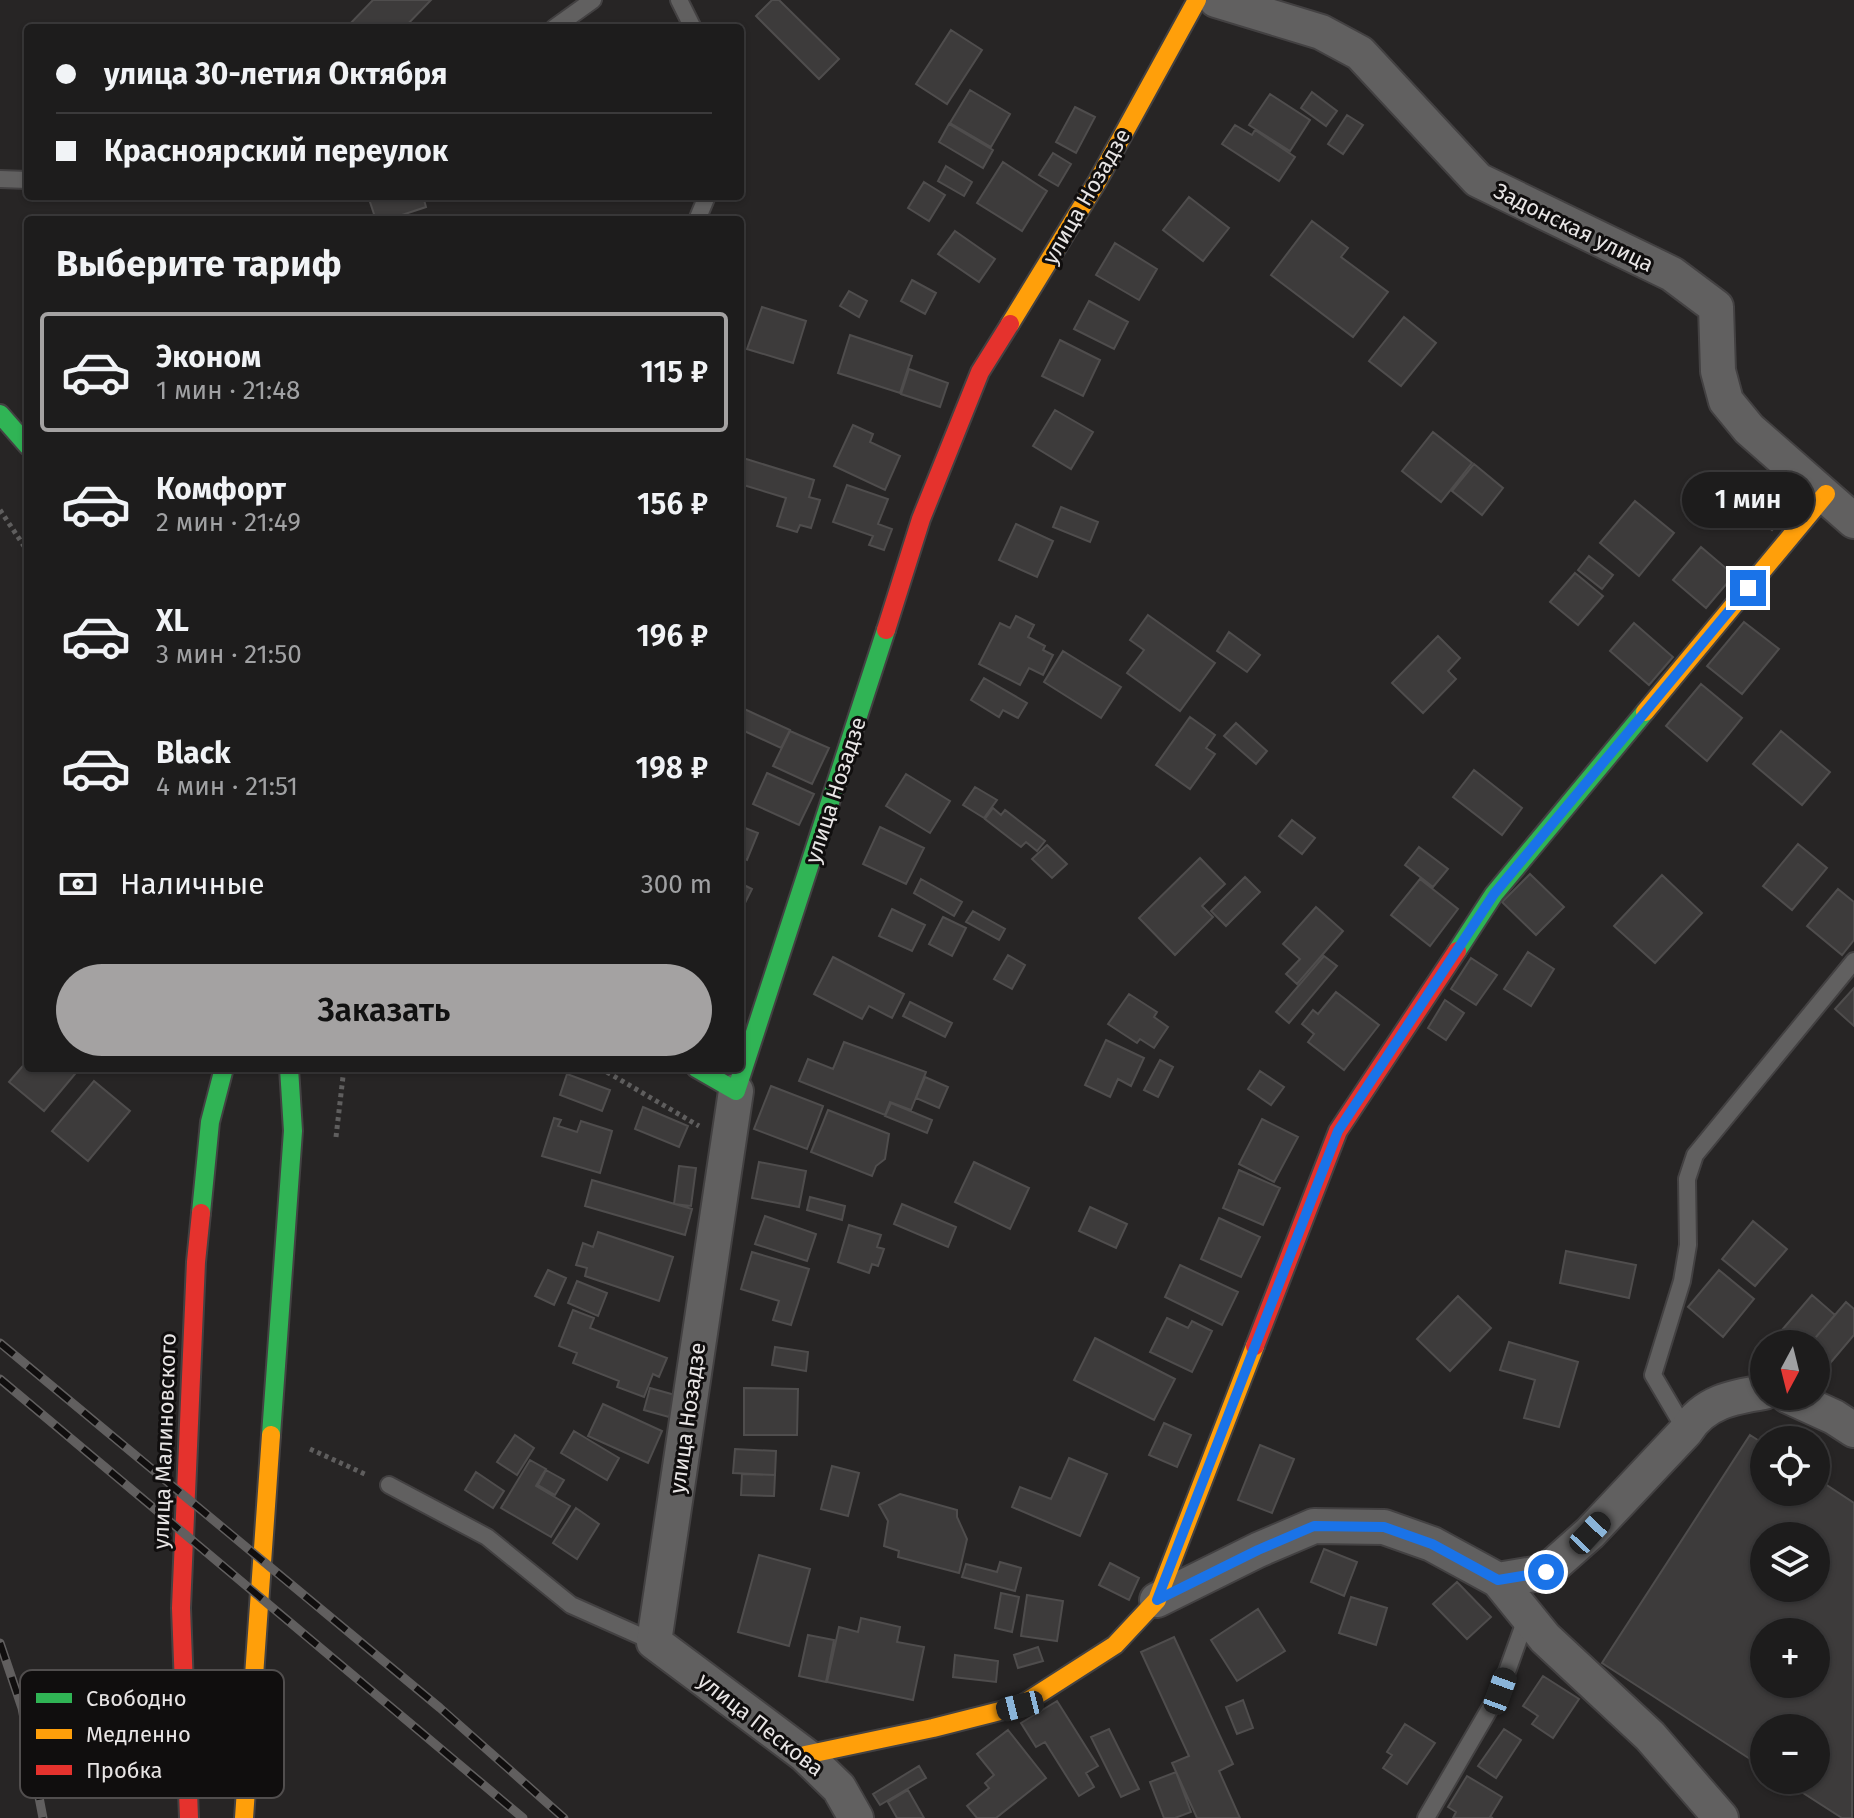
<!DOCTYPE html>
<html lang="ru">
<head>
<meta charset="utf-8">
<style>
	:root { --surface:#1d1c1c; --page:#2a2929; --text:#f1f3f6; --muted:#a0a1a3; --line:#3b3a3b; --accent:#a4a2a2 }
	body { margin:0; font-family:"Fira Sans",sans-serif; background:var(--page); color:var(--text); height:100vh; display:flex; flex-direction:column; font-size:30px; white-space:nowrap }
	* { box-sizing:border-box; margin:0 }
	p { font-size:26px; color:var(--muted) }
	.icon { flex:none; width:44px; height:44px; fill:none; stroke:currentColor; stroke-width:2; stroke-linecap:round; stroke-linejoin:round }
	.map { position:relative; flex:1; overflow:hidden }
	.sheet { position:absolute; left:24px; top:216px; width:720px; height:856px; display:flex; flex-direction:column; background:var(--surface); border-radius:8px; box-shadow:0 2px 6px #0004,0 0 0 2px var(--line) }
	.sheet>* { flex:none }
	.guide { position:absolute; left:24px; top:24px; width:720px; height:176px; border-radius:8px; box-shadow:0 2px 6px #0004,0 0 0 2px var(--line); display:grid; align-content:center; height:176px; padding:0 32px; background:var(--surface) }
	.needle { width:52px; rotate:187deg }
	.tools { position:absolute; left:1750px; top:1330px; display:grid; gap:16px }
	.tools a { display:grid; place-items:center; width:80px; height:80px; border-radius:50%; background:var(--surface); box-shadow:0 2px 6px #0004,0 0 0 2px var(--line); font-size:40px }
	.end { position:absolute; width:36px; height:36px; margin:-18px; border:10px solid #1a73e8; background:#fff; box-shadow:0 0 0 4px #fff }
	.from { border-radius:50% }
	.bubble { position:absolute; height:56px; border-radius:28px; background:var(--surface); box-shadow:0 2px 6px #0004,0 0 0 2px var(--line); font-size:26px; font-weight:600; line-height:56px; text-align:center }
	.car { position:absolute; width:24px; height:48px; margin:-24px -12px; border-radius:10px; box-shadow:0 0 6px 2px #0007; background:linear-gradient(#222 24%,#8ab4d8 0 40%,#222 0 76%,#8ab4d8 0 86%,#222 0) }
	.guide b { display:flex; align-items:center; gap:28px; height:76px; font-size:30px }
	.guide b+b { border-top:2px solid var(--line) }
	.guide i { width:20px; height:20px; background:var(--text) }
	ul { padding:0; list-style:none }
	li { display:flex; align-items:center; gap:24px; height:120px; margin:0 16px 12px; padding:0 16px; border:4px solid transparent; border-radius:8px }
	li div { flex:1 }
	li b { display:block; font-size:30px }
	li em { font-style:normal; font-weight:600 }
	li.active { border-color:var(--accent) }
	li>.icon { width:72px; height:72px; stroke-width:1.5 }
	h2 { padding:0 32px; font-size:36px; line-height:96px }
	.pay { display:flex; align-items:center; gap:20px; height:88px; padding:0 32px; font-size:30px }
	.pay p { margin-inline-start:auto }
	.button { display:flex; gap:16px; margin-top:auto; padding:16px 32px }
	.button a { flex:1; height:92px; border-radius:48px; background:var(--accent); color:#111; font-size:32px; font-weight:600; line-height:92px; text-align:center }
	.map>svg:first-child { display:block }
	.building { fill:#3d3b3b; stroke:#4f4d4d; stroke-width:2; fill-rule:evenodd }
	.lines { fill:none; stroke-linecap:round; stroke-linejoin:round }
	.lane-casing { stroke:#434142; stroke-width:20 }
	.street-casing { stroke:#434142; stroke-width:38 }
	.fast-casing { stroke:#434142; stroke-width:22 }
	.slow-casing { stroke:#434142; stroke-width:22 }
	.jam-casing { stroke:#434142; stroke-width:22 }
	.path { stroke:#5f5e5e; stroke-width:5; stroke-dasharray:4 4; stroke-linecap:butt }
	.lane { stroke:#616060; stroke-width:16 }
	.street { stroke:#616060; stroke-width:34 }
	.fast { stroke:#30b455; stroke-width:18 }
	.slow { stroke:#ff9f0a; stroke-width:18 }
	.jam { stroke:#e5322d; stroke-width:18 }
	.rail-casing { stroke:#615f5f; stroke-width:9 }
	.rail { stroke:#100e0e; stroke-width:6; stroke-dasharray:18; stroke-linecap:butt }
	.route { stroke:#1a73e8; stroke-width:10 }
	.labels { text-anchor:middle; stroke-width:6; stroke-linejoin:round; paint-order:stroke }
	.street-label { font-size:22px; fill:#e8e5e5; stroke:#100e0e }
	.key { fill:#100e0e; stroke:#514e4e; stroke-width:2 }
	.key-label { font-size:22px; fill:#e8e5e5 }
</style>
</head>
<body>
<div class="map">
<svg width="1854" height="1818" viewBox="0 0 1854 1818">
	<rect width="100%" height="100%" fill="#272525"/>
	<path class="building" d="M373,0H431L404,28H346Z
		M772,0H779L839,59L819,79L756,16Z
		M951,30L982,50L947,104L916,84Z
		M970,90L1010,114L991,147L950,123Z
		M1312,92L1337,111L1326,126L1301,108Z
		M1270,94L1310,120L1290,151L1249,125Z
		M1075,107L1095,117L1076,153L1056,142Z
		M1347,115L1363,125L1343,154L1328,144Z
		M949,124L993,150L983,168L939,142Z
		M1235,125L1252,135L1255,130L1295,157L1279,181L1222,144Z
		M1053,153L1071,164L1058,186L1039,175Z
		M1003,162L1047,191L1022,231L977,203Z
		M946,166L972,182L964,196L938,181Z
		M924,182L945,195L929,221L908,208Z
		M368,196H423L426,207L387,220H376Z
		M1189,197L1229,228L1203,261L1163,230Z
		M1312,221L1348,248L1341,257L1388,292L1353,337L1271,275Z
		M955,231L995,259L979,282L938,254Z
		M1115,243L1157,269L1139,300L1096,275Z
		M912,280L936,293L925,314L901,301Z
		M849,291L867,301L859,317L840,306Z
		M1089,301L1128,322L1114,349L1074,329Z
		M762,307L806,321L793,363L747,349Z
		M1404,317L1436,343L1401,386L1369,361Z
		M850,335L912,356L900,393L838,373Z
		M1060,340L1100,360L1083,396L1042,376Z
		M909,369L948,383L940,407L901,394Z
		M1055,410L1093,432L1071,469L1033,446Z
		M853,425L873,434L870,442L900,456L885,490L834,466Z
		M1433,432L1472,463L1441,502L1402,471Z
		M743,458L814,480L809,497L820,500L811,528L800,525L797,532L777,526L786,498L740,484Z
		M1474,464L1503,488L1482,515L1452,491Z
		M1764,480L1793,505L1772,530L1743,506Z
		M847,485L888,499L878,524L892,529L884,550L869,545L873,536L833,522Z
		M1635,501L1674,533L1639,576L1600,543Z
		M1061,507L1098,522L1090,542L1053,527Z
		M1016,524L1053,541L1037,577L999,560Z
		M1701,547L1734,575L1706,608L1673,580Z
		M1589,556L1613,575L1602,589L1578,570Z
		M1575,573L1603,596L1578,625L1550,602Z
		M1148,615L1215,663L1180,711L1127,673L1144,650L1130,640Z
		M1016,616L1034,625L1028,637L1045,646L1043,650L1053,655L1043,675L1029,668L1020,685L979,664L1000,623L1010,628Z
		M1744,622L1779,649L1742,694L1707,666Z
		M1634,623L1673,657L1649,685L1610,651Z
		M1229,632L1260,655L1247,672L1217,651Z
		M1438,636L1460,658L1448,671L1456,679L1423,713L1392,683Z
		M1063,651L1121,687L1101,718L1044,682Z
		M984,678L1027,703L1018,718L1003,710L999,717L971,700Z
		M1701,684L1742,718L1707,761L1666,726Z
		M740,707L790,730L781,748L740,729Z
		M1190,717L1215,735L1206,748L1215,754L1190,789L1156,765Z
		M1236,723L1267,751L1256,764L1224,736Z
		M790,731L829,748L812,784L773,766Z
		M1781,731L1830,772L1802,805L1753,764Z
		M1474,770L1522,808L1502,835L1453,797Z
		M767,773L814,794L799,825L753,804Z
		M906,774L950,801L930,833L886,806Z
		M975,787L997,800L984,818L963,805Z
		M993,808L1001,815L1005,810L1045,841L1037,851L1026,842L1021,847L985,819Z
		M1292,820L1315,838L1302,854L1279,836Z
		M740,826L758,833L747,860L740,857Z
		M880,827L924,848L906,884L863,864Z
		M1798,844L1827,868L1792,910L1763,886Z
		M1047,845L1067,864L1052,878L1032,859Z
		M1419,847L1448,869L1433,887L1405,865Z
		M1200,858L1225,884L1202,906L1213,917L1175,955L1139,918Z
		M1530,874L1564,907L1536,935L1502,902Z
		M1662,875L1702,913L1655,963L1614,926Z
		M1245,877L1260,892L1226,926L1211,911Z
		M921,879L962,902L954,916L914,893Z
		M1420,879L1458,909L1430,946L1391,915Z
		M740,883L752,889L740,913Z
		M1838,889L1854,902V940L1842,955L1807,926Z
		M1316,907L1343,931L1297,984L1286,974L1300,959L1283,944Z
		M892,909L925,925L912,951L879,936Z
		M973,911L1005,929L999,940L966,922Z
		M943,917L966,928L952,956L929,944Z
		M1528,952L1554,969L1531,1006L1504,989Z
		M1008,955L1025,965L1012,989L994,979Z
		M1324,956L1337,966L1289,1023L1276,1012Z
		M833,957L904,994L892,1018L869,1006L862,1019L814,994Z
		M1471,958L1497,975L1476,1005L1451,989Z
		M1854,988V1026L1835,1009Z
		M1336,992L1379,1025L1344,1070L1308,1042L1314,1034L1302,1024L1313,1010L1318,1014Z
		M1129,994L1157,1012L1154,1017L1168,1027L1154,1048L1140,1039L1137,1043L1108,1024Z
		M1445,1000L1464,1013L1446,1040L1428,1028Z
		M910,1002L952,1023L945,1037L903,1016Z
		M1106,1040L1144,1058L1131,1086L1118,1079L1110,1097L1085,1085Z
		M844,1042L926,1072L911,1110L890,1102L885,1115L799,1081L808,1059L833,1069Z
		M28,1060V1068H80L44,1111L9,1082Z
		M1160,1060L1173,1067L1158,1097L1144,1090Z
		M1260,1071L1284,1087L1271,1105L1248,1089Z
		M567,1074L610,1090L602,1111L560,1095Z
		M925,1077L948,1087L939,1108L916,1098Z
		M94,1081L130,1111L88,1161L52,1131Z
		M771,1086L823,1106L807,1149L754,1129Z
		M891,1103L932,1120L927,1133L885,1116Z
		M643,1107L688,1126L679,1147L635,1129Z
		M828,1110L889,1134L885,1159L876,1166L872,1176L811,1152Z
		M554,1118L561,1120L558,1126L577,1132L581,1121L612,1131L600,1173L542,1156Z
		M1262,1119L1298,1137L1274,1182L1239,1164Z
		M759,1162L806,1171L799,1207L752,1198Z
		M974,1162L1029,1188L1010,1229L955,1202Z
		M679,1166L696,1168L691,1206L674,1204Z
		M1239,1170L1280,1188L1263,1225L1223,1208Z
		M592,1180L692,1209L685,1235L585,1206Z
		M810,1197L845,1206L842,1220L807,1210Z
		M902,1204L956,1227L948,1247L894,1224Z
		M1090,1207L1127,1224L1116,1248L1079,1231Z
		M765,1216L816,1234L807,1261L755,1244Z
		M1219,1218L1260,1237L1241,1277L1201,1259Z
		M1753,1221L1787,1249L1755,1286L1722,1259Z
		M849,1225L881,1235L877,1247L884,1249L878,1266L872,1264L869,1273L838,1262Z
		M598,1232L673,1257L659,1301L585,1276L587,1268L576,1265L583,1243L593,1247Z
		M1566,1251L1636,1265L1629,1298L1560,1283Z
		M752,1252L809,1269L791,1325L773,1320L779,1301L741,1289Z
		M1180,1265L1238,1292L1222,1325L1165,1297Z
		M548,1270L566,1278L554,1305L535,1296Z
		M1719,1270L1754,1299L1723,1337L1688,1307Z
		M577,1281L607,1293L598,1316L568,1303Z
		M1812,1295L1835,1315L1810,1344H1798L1782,1330Z
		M1458,1296L1491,1328L1450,1371L1417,1339Z
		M1846,1302L1854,1309V1335L1826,1368L1816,1359V1344H1810Z
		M573,1310L594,1318L590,1328L667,1358L659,1377L653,1374L644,1397L617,1387L619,1381L573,1363L577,1353L559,1346Z
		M1167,1318L1188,1328L1192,1321L1212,1331L1192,1372L1150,1352Z
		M1095,1338L1175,1379L1154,1420L1074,1380Z
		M1509,1342L1578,1362L1559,1427L1524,1418L1535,1380L1500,1370Z
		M775,1347L808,1352L806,1371L772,1365Z
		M650,1388L675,1395L669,1417L644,1410Z
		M744,1388L798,1389L797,1435H744Z
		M603,1404L662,1431L648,1463L588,1436Z
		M1164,1423L1191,1435L1177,1467L1149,1455Z
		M574,1431L619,1458L607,1480L561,1453Z
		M515,1435L534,1448L517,1475L497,1462Z
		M1750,1435L1764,1444V1492H1816V1478L1854,1503L1852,1818H1842L1783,1780H1816V1728H1764V1768L1602,1663ZM1764,1536H1816V1588H1764ZM1764,1632H1816V1684H1764Z
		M1260,1445L1294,1459L1272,1513L1238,1500Z
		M735,1449L776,1451L775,1475L733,1473Z
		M1069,1458L1107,1474L1080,1536L1012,1507L1020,1487L1051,1499Z
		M530,1460L546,1469L536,1486L570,1506L551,1537L501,1508Z
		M832,1466L859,1473L848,1516L821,1509Z
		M546,1470L564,1480L555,1495L538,1485Z
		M476,1472L504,1491L493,1508L465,1490Z
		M742,1474L775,1475L774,1496L741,1495Z
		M900,1494L957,1510V1517L967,1539L959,1573L898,1557L899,1551L884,1546L888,1521L879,1505Z
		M576,1508L599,1524L577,1559L553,1543Z
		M1324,1549L1357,1562L1344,1596L1311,1582Z
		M759,1555L810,1569L789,1646L738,1632Z
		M1000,1562L1021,1568L1015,1591L962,1577L966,1564L997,1572Z
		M1110,1563L1139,1578L1129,1600L1099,1585Z
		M1457,1582L1491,1617L1467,1639L1433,1604Z
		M1001,1593L1019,1597L1012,1632L995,1628Z
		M1027,1595L1063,1601L1057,1641L1021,1636Z
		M1351,1597L1387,1608L1376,1645L1339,1633Z
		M1258,1609L1285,1651L1237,1681L1211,1640Z
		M861,1618L900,1627L897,1642L924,1647L913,1700L827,1682L839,1627L858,1632Z
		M808,1635L834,1640L826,1682L799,1676Z
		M1174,1637L1233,1764L1219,1771L1240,1818H1197L1172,1763L1189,1756L1141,1652Z
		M1038,1647L1043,1661L1018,1668L1014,1655Z
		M955,1655L998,1661L996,1682L953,1677Z
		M1543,1676L1579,1699L1553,1738L1532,1724L1538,1716L1523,1706Z
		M1243,1700L1253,1728L1237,1734L1226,1707Z
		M1057,1701L1098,1766L1086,1773L1094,1787L1079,1796L1045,1742L1036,1747L1021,1723Z
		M1405,1724L1435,1743L1407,1784L1383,1768L1392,1755L1387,1752Z
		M1109,1729L1139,1789L1121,1797L1091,1737Z
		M1504,1729L1521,1740L1496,1778L1478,1766Z
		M1008,1730L1046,1778L996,1818H977L967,1806L989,1788L985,1783L994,1775L977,1754Z
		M919,1766L926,1778L880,1805L873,1794Z
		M1176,1772L1191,1812L1175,1818H1164L1150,1782Z
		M1467,1776L1502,1797L1490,1817L1493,1818H1453L1456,1812L1448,1807Z
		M908,1790L924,1818H897L888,1802Z"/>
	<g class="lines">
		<g class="lane-casing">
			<path id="lane" d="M679,0L693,28
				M554,28L593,0
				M0,179L28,180
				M697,220L707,196
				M1686,1431L1653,1375L1682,1281L1688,1245L1687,1179L1695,1155L1854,961
				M389,1485L487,1537L571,1605L654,1642
				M1426,1818L1500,1691L1527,1616"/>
		</g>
		<g class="street-casing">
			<path id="street" d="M1216,0L1321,32L1360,53L1478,180L1672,274L1716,307L1718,371L1726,401L1749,429L1854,521
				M736,1091L654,1642L805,1755L839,1788L856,1818
				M1788,1396L1834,1417L1854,1430
				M1498,1580L1546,1572L1590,1533L1686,1431C1704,1402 1733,1397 1764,1392
				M1157,1600L1258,1550L1314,1526L1384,1527L1432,1544L1498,1580L1545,1638L1650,1736L1721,1818"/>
		</g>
		<g class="fast-casing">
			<path id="fast" d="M0,414L28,446
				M1457,951L1494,894L1645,712
				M696,1068L736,1091L886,630
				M201,1213L210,1122L224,1068
				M271,1435L293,1131L289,1068"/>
		</g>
		<g class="slow-casing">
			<path id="slow" d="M1010,324L1097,182L1197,0
				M1645,712L1826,494
				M805,1755L933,1728L1020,1706L1115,1645L1157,1600L1255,1346
				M244,1818L271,1435"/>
		</g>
		<g class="jam-casing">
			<path id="jam" d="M886,630L921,519L980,372L1010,324
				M1255,1346L1338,1131L1457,951
				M189,1818L181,1608L196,1262L201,1213"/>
		</g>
		<path class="path" d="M0,510L28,552
			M600,1068L699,1126
			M336,1137L344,1068
			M310,1449L367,1475"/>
		<use href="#lane" class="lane"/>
		<use href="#street" class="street"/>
		<use href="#fast" class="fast"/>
		<use href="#slow" class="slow"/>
		<use href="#jam" class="jam"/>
		<g class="rail-casing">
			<path id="rail" d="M0,1343L440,1708L564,1818
				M0,1379L523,1818
				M0,1643L22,1708L43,1818"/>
		</g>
		<use href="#rail" class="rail"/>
	</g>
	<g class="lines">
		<path class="route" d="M1546,1572L1498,1580L1432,1544L1384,1527L1314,1526L1258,1550L1157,1600L1338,1131L1494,894L1748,588"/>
	</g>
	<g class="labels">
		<g class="street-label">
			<text transform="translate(1086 196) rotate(-60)" y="8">улица Нозадзе</text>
			<text transform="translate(1574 227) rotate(26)" y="8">Задонская улица</text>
			<text transform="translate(835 790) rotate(-72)" y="8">улица Нозадзе</text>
			<text transform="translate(687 1418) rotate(-82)" y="8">улица Нозадзе</text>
			<text transform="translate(164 1441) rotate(-88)" y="8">улица Малиновского</text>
			<text transform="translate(761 1724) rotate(38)" y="8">улица Пескова</text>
		</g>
	</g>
	<rect x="20" y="1670" width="264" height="128" rx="12" class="key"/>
	<rect x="36" y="1693" width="36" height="10" fill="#30b455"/>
	<rect x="36" y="1729" width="36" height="10" fill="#ff9f0a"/>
	<rect x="36" y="1765" width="36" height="10" fill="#e5322d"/>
	<g class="key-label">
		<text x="86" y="1706">Свободно</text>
		<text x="86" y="1742">Медленно</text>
		<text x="86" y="1778">Пробка</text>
	</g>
</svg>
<div class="tools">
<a><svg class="needle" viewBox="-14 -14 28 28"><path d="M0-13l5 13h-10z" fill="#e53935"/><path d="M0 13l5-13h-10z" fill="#a0a1a3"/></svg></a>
<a><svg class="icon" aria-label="locate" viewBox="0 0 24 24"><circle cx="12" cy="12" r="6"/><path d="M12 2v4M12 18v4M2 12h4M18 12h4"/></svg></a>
<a><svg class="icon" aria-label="layers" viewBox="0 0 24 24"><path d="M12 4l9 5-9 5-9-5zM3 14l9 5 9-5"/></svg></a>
<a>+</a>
<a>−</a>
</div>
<i class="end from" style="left:1546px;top:1572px"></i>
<i class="end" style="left:1748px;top:588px"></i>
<div class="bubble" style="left:1682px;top:472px;width:132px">1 мин</div>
<i class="car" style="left:1590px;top:1533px;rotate:43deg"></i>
<i class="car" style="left:1500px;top:1691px;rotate:20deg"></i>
<i class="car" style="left:1020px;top:1706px;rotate:256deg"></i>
<div class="guide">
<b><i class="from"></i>улица 30-летия Октября</b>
<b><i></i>Красноярский переулок</b>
</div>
<section class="sheet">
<h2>Выберите тариф</h2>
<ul>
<li class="active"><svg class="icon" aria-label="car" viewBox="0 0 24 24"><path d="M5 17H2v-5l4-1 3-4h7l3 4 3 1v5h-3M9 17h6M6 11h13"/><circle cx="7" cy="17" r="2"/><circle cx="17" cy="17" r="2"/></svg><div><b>Эконом</b><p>1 мин · 21:48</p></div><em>115 ₽</em></li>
<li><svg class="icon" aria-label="car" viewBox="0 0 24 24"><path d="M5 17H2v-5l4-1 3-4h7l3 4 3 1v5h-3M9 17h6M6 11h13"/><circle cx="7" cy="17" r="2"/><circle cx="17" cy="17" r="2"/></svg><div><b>Комфорт</b><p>2 мин · 21:49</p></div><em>156 ₽</em></li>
<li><svg class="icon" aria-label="car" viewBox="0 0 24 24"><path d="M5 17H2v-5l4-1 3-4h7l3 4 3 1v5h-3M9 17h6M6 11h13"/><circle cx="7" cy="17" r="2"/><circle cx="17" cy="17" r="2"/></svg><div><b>XL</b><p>3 мин · 21:50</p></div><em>196 ₽</em></li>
<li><svg class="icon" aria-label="car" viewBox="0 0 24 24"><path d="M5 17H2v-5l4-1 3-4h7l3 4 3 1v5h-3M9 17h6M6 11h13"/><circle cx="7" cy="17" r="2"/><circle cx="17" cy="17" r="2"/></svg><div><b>Black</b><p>4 мин · 21:51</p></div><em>198 ₽</em></li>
</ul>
<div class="pay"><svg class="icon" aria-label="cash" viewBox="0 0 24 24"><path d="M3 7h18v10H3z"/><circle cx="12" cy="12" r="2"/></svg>Наличные<p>300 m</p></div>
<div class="button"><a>Заказать</a></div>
</section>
</div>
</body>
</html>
